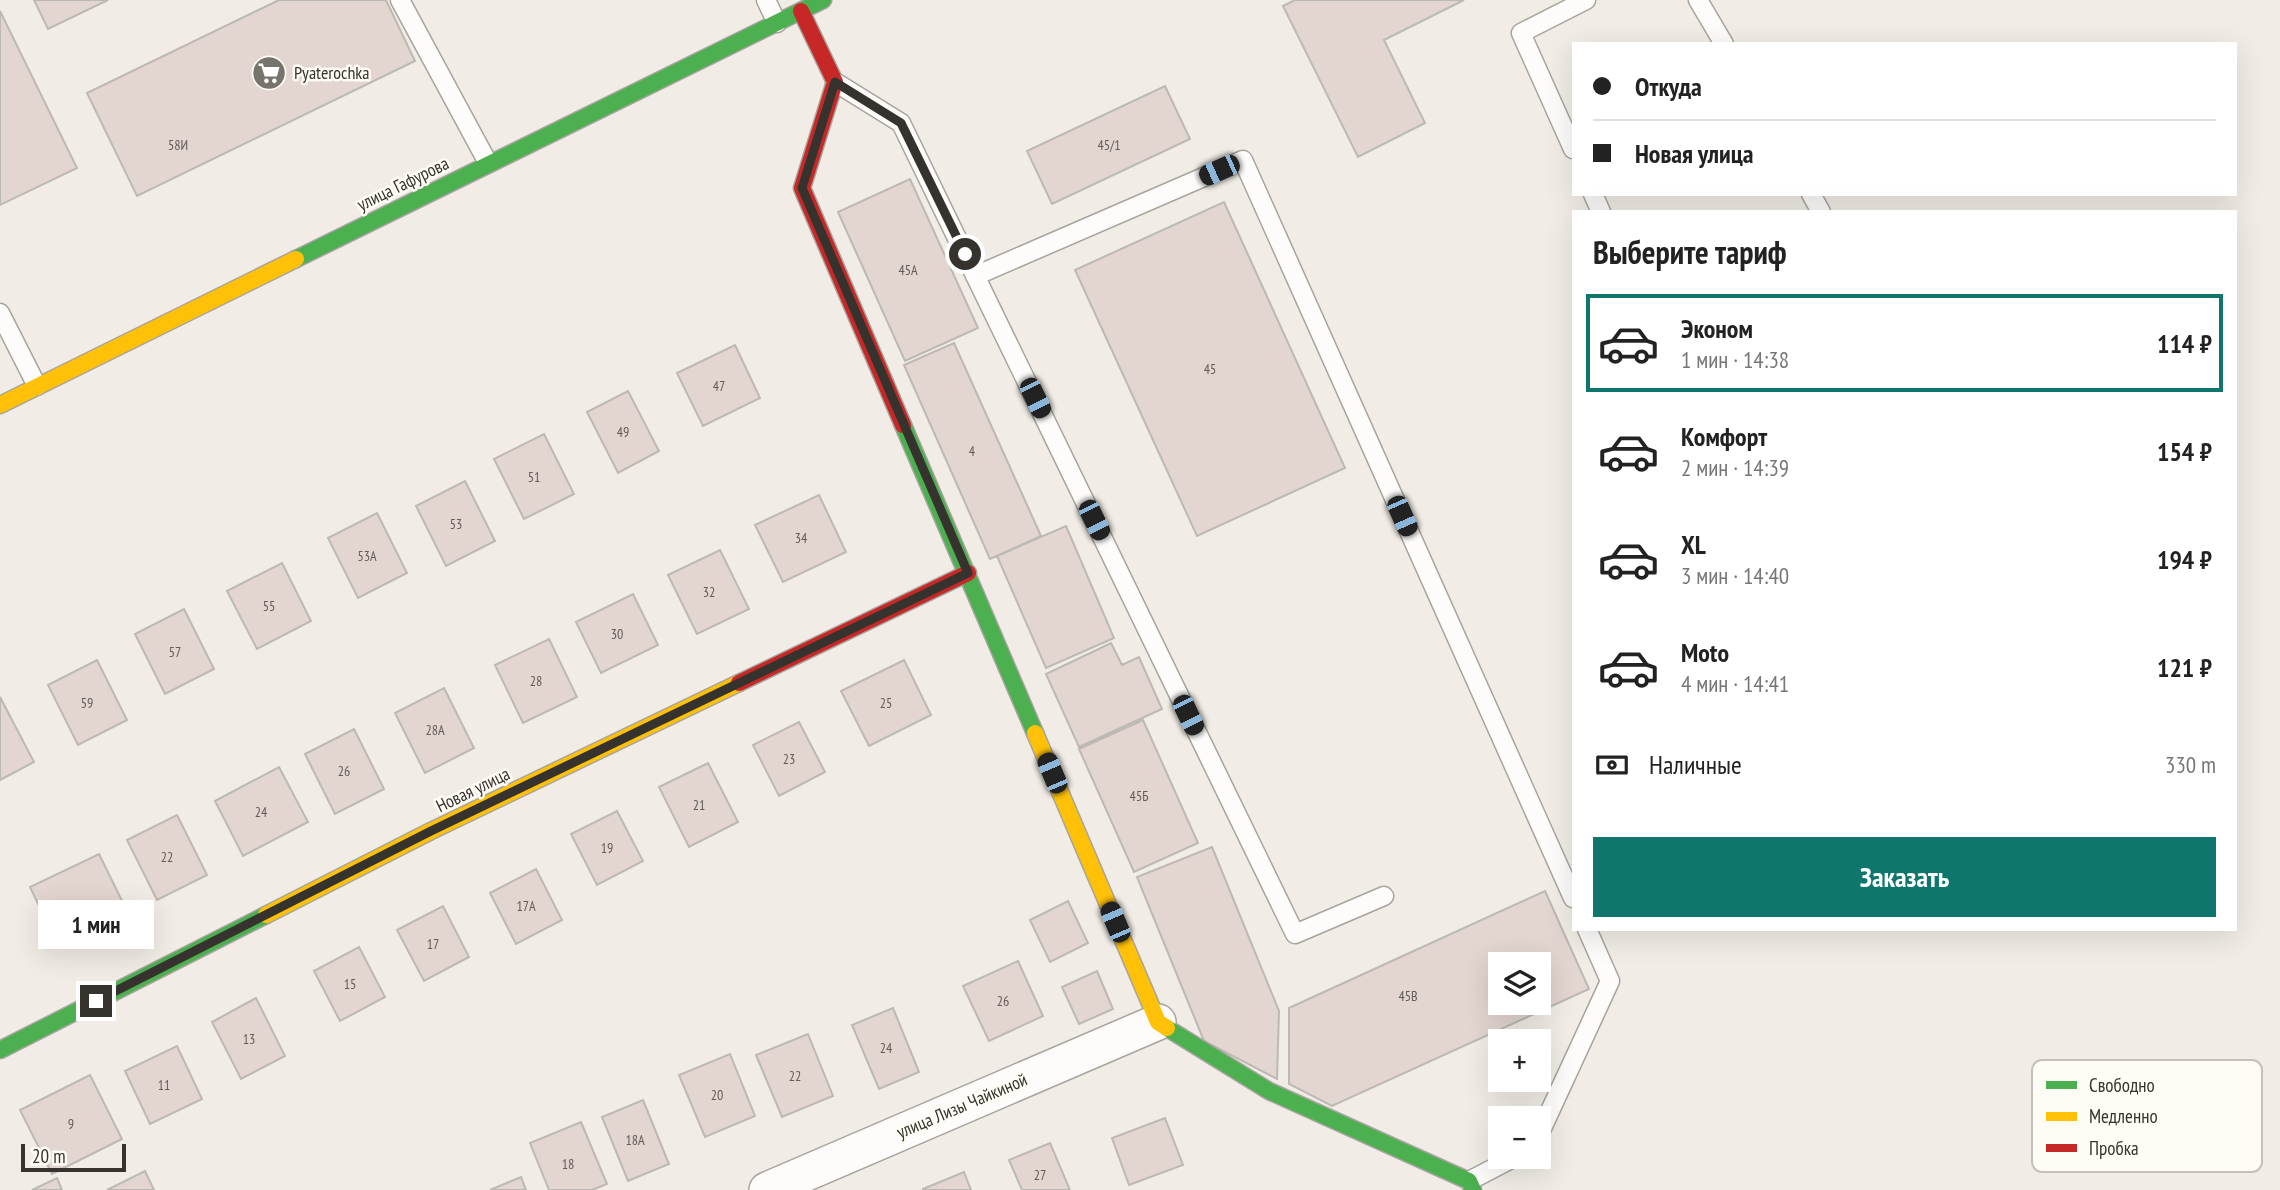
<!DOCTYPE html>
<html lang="ru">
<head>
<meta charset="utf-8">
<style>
	:root { --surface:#fff; --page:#f2f2f2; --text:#222; --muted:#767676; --line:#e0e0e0; --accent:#0f766e }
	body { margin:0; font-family:"PT Sans Narrow",sans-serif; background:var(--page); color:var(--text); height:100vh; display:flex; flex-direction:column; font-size:26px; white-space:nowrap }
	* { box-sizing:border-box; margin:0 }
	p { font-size:23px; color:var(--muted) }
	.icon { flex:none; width:38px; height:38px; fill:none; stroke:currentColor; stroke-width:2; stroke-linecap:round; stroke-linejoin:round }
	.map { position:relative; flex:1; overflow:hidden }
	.details { position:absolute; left:1572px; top:210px; width:665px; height:721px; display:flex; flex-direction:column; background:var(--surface); border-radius:0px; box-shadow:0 7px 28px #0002 }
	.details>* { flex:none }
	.hud { position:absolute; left:1572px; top:42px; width:665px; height:154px; border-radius:0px; box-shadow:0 7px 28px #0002; display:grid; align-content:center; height:154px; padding:0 21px; background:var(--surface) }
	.buttons { position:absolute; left:1488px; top:952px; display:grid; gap:14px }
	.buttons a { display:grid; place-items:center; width:63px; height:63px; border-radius:0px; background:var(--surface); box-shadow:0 7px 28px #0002; font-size:35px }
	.scale { position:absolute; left:21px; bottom:18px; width:105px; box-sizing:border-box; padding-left:7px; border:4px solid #36332e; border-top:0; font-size:19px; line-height:24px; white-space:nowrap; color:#36332e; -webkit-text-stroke:5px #fffcf6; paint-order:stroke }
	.end { position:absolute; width:32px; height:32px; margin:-16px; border:9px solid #36332e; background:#fff; box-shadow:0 0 0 4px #fff }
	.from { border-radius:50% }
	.bubble { position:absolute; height:49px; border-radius:0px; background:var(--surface); box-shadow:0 7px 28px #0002; font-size:23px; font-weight:800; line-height:49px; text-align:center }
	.car { position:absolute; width:21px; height:42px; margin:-21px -10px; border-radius:9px; box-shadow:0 0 5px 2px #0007; background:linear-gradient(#222 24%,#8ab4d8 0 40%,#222 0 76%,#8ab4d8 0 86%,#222 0) }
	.hud b { display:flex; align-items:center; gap:24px; height:66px; font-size:26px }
	.hud b+b { border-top:2px solid var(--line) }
	.hud i { width:18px; height:18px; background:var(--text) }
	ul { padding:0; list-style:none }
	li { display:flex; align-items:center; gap:21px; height:98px; margin:0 14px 10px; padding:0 7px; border:4px solid transparent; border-radius:0px }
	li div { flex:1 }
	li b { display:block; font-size:26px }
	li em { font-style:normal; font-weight:800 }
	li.current { border-color:var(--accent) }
	li>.icon { width:63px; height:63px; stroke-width:1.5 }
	h2 { padding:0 21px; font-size:32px; line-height:84px }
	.pay { display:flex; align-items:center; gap:18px; height:77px; padding:0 21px; font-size:26px }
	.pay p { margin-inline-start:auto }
	.primary-button { display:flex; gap:14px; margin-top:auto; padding:14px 21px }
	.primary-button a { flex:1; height:80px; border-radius:0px; background:var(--accent); color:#fff; font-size:28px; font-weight:800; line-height:80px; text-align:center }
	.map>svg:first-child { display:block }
	.building { fill:#e3d5d0; stroke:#bcb8b4; stroke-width:2; fill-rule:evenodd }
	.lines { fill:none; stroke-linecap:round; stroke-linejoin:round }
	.lane-casing { stroke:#a7a49e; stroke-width:21 }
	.street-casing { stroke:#a7a49e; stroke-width:38 }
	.fast-casing { stroke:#a7a49e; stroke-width:19 }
	.slow-casing { stroke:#a7a49e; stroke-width:19 }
	.jam-casing { stroke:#a7a49e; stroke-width:19 }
	.lane { stroke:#fdfcfb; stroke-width:18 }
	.street { stroke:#fdfcfb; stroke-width:35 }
	.fast { stroke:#4caf50; stroke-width:16 }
	.slow { stroke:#ffc107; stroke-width:16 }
	.jam { stroke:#c62828; stroke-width:16 }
	.route { stroke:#36332e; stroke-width:9 }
	.labels { text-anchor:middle; stroke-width:5; stroke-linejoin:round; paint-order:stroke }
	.number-label { font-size:14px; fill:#615c56 }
	.poi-label { font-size:18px; fill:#36332e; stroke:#fffcf6; text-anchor:start }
	.street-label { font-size:18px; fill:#36332e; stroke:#fffcf6 }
	.key { fill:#fffcf6; stroke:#c3c0ba; stroke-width:2 }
	.key-label { font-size:19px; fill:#36332e }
</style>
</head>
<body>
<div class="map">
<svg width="2280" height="1190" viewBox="0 0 2280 1190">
	<rect width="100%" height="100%" fill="#f1ede6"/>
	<path class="building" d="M34,0H108L48,29Z
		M279,0H386L415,61L137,196L87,93Z
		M1295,0H1464L1384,40L1425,123L1358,157L1283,6Z
		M0,11L77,168L0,205Z
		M1165,86L1190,139L1052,204L1027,151Z
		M910,179L978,328L905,361L838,212Z
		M1224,202L1345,468L1197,536L1075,270Z
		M954,343L1041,536L990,559L904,365Z
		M735,345L760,398L703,426L677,373Z
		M628,391L659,451L618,473L587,412Z
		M544,434L574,494L524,519L494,459Z
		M465,481L495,541L446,566L416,506Z
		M819,495L846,552L783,582L755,525Z
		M377,513L407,573L358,598L328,538Z
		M1066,526L1114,638L1046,668L997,556Z
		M720,550L749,609L697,634L668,575Z
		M282,563L311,621L257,649L227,591Z
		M633,594L658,645L601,673L576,622Z
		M184,609L214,669L165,694L135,634Z
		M549,639L577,697L523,723L495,665Z
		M1111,643L1122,665L1139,657L1162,709L1079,747L1046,674Z
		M97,660L127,720L78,745L48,685Z
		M904,660L931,715L869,746L841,691Z
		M444,688L474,748L425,773L395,713Z
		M0,697L34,762L0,780Z
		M1143,720L1198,843L1134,872L1079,749Z
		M799,722L825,772L779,796L753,745Z
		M354,729L384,789L335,814L305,754Z
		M708,763L738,822L689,847L659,787Z
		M279,767L308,822L243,856L215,801Z
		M617,811L643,861L597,885L571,834Z
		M177,815L207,875L157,900L127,840Z
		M1212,847L1279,1011L1277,1079L1204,1041L1137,877Z
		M99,854L129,915L59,948L30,887Z
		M536,869L562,920L516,944L490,893Z
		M1545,891L1589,989L1332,1106L1289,1084V1008ZM1500,964H1538V1003H1500Z
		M1068,901L1088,943L1050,962L1030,920Z
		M443,906L469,957L424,981L397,930Z
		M359,947L385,997L340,1021L314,971Z
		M1018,961L1043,1016L989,1041L963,986Z
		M1097,971L1113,1009L1079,1024L1062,987Z
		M256,998L285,1056L241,1079L212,1022Z
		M893,1008L919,1072L879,1089L852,1025Z
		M808,1034L833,1096L782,1117L756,1055Z
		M177,1046L202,1099L150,1124L125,1071Z
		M730,1054L755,1116L705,1137L679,1075Z
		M90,1075L122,1139L52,1174L20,1110Z
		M643,1100L669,1164L628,1181L602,1117Z
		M1165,1118L1183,1165L1129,1185L1112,1138Z
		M581,1122L607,1184L592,1190H549L530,1143Z
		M1050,1143L1070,1190H1022L1009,1160Z
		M145,1171L154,1190H107Z
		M964,1172L971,1190H923V1189Z
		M521,1177L526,1190H490Z
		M57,1178L62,1190H32Z"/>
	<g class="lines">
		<g class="lane-casing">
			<path id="lane" d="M400,0L488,163
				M766,0L777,23
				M1698,0L1724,44
				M835,82L901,123L1295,934L1384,896
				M1573,149L1521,33L1586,0
				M1593,194L1601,212
				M1811,194L1821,212
				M975,276L1243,160L1573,898
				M0,313L37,386
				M1538,1137L1610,981L1587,929
				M1469,1181L1515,1157"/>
		</g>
		<g class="street-casing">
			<path id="street" d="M767,1190L1158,1022"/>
		</g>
		<g class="fast-casing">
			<path id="fast" d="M296,259L823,0
				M903,425L1035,733
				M1167,1028L1269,1091L1469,1181L1473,1190
				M0,1050L266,915"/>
		</g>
		<g class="slow-casing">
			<path id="slow" d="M0,405L296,259
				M1035,733L1158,1022L1167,1028
				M266,915L431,831L739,683"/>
		</g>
		<g class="jam-casing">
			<path id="jam" d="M801,11L835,82L802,188L903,425
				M739,683L968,573"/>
		</g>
		<use href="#lane" class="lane"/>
		<use href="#street" class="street"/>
		<use href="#fast" class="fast"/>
		<use href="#slow" class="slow"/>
		<use href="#jam" class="jam"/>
	</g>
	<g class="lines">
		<path class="route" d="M96,1001L431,831L968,573L802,188L835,82L901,123L965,254"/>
	</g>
	<defs>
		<g id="supermarket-disc" transform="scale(1.75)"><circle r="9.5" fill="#77746e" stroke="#fffcf6"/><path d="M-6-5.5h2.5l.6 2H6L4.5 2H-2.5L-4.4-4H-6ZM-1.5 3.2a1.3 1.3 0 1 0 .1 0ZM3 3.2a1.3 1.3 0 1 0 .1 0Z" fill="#fff"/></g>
	</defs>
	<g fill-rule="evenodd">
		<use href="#supermarket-disc" x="269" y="73"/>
	</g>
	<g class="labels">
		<g class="number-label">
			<text x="178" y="150">58И</text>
			<text x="1109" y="150">45/1</text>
			<text x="908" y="275">45А</text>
			<text x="1210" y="374">45</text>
			<text x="719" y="391">47</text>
			<text x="623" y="437">49</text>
			<text x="972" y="456">4</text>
			<text x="534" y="482">51</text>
			<text x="456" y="529">53</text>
			<text x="801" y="543">34</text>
			<text x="367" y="561">53А</text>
			<text x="709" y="597">32</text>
			<text x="269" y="611">55</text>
			<text x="617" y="639">30</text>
			<text x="175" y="657">57</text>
			<text x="536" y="686">28</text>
			<text x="87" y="708">59</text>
			<text x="886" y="708">25</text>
			<text x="435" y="735">28А</text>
			<text x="789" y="764">23</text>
			<text x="344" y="776">26</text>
			<text x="1139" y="801">45Б</text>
			<text x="699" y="810">21</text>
			<text x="261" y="817">24</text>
			<text x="607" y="853">19</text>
			<text x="167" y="862">22</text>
			<text x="526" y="911">17А</text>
			<text x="433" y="949">17</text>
			<text x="350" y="989">15</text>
			<text x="1408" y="1001">45В</text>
			<text x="1003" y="1006">26</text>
			<text x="249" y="1044">13</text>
			<text x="886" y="1053">24</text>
			<text x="795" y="1081">22</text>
			<text x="164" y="1090">11</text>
			<text x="717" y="1100">20</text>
			<text x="71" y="1129">9</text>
			<text x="635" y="1145">18А</text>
			<text x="568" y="1169">18</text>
			<text x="1040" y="1180">27</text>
		</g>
		<g class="poi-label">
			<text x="294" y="79">Pyaterochka</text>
		</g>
		<g class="street-label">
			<text transform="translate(403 184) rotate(-26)" y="6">улица Гафурова</text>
			<text transform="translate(473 790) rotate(-26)" y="6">Новая улица</text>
			<text transform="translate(962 1106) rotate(-23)" y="6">улица Лизы Чайкиной</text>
		</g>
	</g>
	<rect x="2032" y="1060" width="230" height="112" rx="10" class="key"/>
	<rect x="2046" y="1081" width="31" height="8" fill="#4caf50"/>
	<rect x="2046" y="1112" width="31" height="9" fill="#ffc107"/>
	<rect x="2046" y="1144" width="31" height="8" fill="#c62828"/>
	<g class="key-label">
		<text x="2089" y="1092">Свободно</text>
		<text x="2089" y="1123">Медленно</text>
		<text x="2089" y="1155">Пробка</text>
	</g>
</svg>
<div class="buttons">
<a><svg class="icon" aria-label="layers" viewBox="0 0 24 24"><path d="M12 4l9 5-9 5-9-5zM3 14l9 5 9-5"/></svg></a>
<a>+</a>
<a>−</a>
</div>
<div class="scale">20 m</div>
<i class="end from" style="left:965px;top:254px"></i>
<i class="end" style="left:96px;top:1001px"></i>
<div class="bubble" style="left:38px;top:900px;width:116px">1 мин</div>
<i class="car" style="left:1219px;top:170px;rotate:246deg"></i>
<i class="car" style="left:1035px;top:398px;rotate:154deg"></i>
<i class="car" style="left:1402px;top:516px;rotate:156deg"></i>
<i class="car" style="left:1094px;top:520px;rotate:154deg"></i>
<i class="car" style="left:1188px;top:715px;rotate:154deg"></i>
<i class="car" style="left:1052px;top:773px;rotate:337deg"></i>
<i class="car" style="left:1115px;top:922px;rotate:337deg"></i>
<div class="hud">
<b><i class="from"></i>Откуда</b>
<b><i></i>Новая улица</b>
</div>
<section class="details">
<h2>Выберите тариф</h2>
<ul>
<li class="current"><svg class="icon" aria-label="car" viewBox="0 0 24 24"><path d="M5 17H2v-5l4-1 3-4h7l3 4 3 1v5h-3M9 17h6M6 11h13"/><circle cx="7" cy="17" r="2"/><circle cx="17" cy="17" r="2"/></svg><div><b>Эконом</b><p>1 мин · 14:38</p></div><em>114 ₽</em></li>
<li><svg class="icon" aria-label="car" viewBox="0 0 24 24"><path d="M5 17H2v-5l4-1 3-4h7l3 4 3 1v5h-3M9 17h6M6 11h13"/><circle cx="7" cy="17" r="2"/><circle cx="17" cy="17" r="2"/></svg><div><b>Комфорт</b><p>2 мин · 14:39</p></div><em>154 ₽</em></li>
<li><svg class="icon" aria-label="car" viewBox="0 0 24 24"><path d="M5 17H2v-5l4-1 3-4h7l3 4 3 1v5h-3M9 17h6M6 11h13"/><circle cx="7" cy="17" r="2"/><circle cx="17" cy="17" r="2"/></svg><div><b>XL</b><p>3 мин · 14:40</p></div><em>194 ₽</em></li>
<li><svg class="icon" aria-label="car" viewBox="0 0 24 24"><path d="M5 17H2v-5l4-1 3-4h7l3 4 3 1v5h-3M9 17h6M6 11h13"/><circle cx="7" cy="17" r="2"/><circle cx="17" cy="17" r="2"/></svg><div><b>Moto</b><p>4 мин · 14:41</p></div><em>121 ₽</em></li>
</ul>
<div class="pay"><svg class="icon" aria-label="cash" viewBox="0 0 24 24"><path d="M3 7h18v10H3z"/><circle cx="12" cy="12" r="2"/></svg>Наличные<p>330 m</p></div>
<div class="primary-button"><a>Заказать</a></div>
</section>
</div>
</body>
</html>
